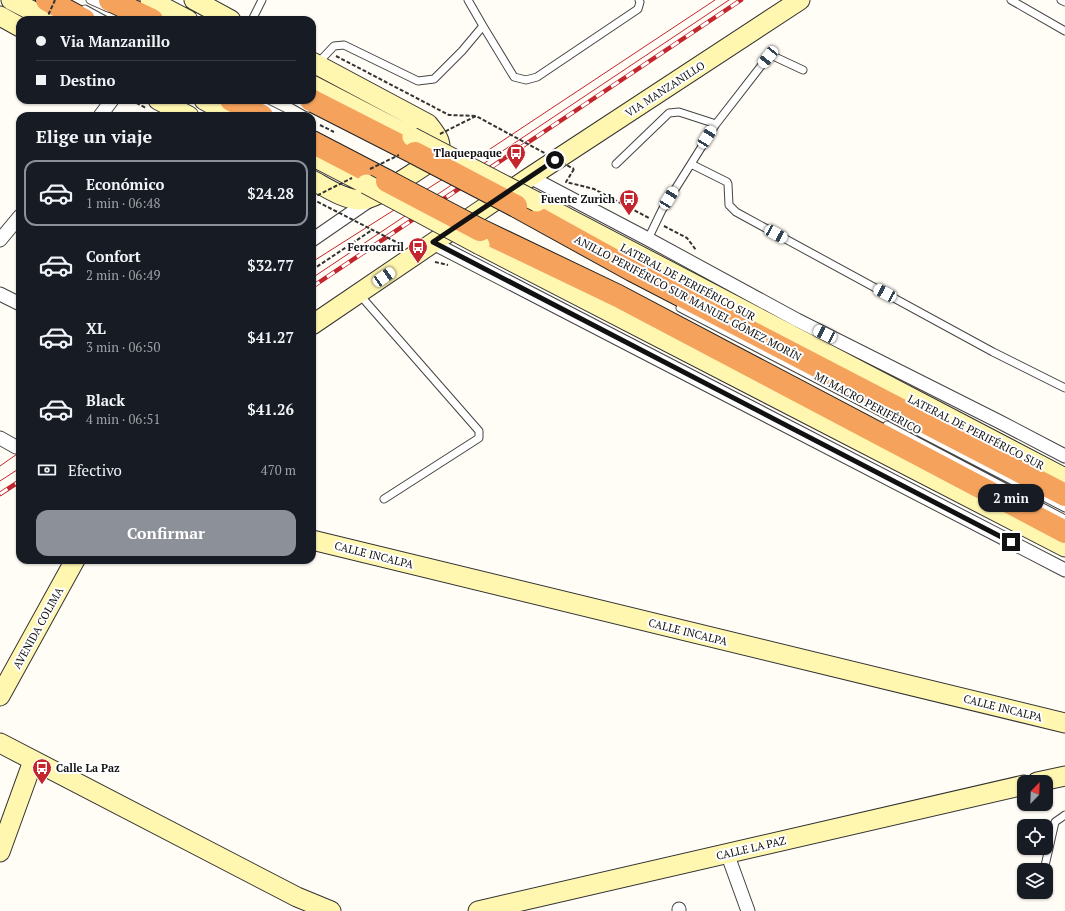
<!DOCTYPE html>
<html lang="es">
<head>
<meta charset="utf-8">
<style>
	:root { --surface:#171b24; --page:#20242c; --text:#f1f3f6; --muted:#9ea1a6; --line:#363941; --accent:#8c9099 }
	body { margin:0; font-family:"PT Serif",serif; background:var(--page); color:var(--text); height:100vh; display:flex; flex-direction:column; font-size:15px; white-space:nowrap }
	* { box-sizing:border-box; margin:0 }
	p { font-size:13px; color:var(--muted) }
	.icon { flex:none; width:22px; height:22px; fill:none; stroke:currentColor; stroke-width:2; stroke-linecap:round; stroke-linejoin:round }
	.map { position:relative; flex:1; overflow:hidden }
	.drawer { position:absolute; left:16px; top:112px; width:300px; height:452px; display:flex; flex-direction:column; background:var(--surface); border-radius:12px; box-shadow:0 1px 3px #0004 }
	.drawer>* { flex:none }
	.guide { position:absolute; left:16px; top:16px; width:300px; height:88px; border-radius:12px; box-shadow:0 1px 3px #0004; display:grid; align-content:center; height:88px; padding:0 20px; background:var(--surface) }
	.needle { width:26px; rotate:23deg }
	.controls { position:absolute; left:1017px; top:775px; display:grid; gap:8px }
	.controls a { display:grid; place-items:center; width:36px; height:36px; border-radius:8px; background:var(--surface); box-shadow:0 1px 3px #0004; font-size:20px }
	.end { position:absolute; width:18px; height:18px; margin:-9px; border:5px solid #111; background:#fff; box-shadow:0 0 0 2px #fff }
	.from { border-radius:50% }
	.bubble { position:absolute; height:28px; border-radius:12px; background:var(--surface); box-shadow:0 1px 3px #0004; font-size:13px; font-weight:600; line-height:28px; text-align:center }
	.car { position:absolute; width:12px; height:24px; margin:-12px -6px; border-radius:5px; box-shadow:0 0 3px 1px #0007; background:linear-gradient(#fff 24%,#345 0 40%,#fff 0 76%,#345 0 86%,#fff 0) }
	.guide b { display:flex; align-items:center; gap:14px; height:38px; font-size:15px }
	.guide b+b { border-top:1px solid var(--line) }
	.guide i { width:10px; height:10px; background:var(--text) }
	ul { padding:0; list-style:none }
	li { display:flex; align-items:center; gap:12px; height:66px; margin:0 8px 6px; padding:0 12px; border:2px solid transparent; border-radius:12px }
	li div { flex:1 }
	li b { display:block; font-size:15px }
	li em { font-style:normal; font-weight:600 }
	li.current { border-color:var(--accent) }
	li>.icon { width:36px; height:36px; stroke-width:1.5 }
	h2 { padding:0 20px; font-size:18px; line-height:48px }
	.pay { display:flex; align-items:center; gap:10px; height:44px; padding:0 20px; font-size:15px }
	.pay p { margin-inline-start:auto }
	.primary-button { display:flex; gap:8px; margin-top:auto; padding:8px 20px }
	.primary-button a { flex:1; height:46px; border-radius:12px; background:var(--accent); color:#fff; font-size:16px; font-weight:600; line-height:46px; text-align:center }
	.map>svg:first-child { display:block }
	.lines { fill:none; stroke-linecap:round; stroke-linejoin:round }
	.lane-casing { stroke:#444; stroke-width:9 }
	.street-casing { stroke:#444; stroke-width:15 }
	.secondary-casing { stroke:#333; stroke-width:21 }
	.highway-casing { stroke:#222; stroke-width:24 }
	.path { stroke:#333; stroke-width:2; stroke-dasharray:4 2; stroke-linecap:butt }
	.lane { stroke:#fff; stroke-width:7 }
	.street { stroke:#fff; stroke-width:13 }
	.secondary { stroke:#fff6b0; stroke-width:19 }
	.highway { stroke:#f5a25d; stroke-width:22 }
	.tram { stroke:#c4262e; stroke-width:1 }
	.rail-casing { stroke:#c4262e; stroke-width:4.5 }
	.rail { stroke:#fff; stroke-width:3; stroke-dasharray:9; stroke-linecap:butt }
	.secondary-bridge-casing { stroke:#333; stroke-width:21; stroke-linecap:butt }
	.highway-bridge-casing { stroke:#222; stroke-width:24; stroke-linecap:butt }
	.path-bridge { stroke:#333; stroke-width:2; stroke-dasharray:4 2; stroke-linecap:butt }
	.secondary-bridge { stroke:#fff6b0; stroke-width:19 }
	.highway-bridge { stroke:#f5a25d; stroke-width:22 }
	.route { stroke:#111; stroke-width:5 }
	.labels { text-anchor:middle; stroke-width:4; stroke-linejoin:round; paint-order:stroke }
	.street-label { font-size:11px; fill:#111; stroke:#fff }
	.poi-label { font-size:11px; font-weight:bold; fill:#111; stroke:#fff; text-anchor:end }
</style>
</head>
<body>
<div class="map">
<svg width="1065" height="911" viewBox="0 0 1065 911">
	<rect width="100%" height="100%" fill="#fffdf5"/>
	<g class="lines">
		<g class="lane-casing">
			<path id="lane" d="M90,0L108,8
				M1011,0L1065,31
				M1061,0L1065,2
				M85,9L105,20
				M252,20L262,0
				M483,26L514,77L526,80L537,77L638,9L640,2L639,0
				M317,64L334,46L344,45L418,81L434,79L462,51L483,26L468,0
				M294,100L308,108
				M263,106L283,116
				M616,164L669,113L679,112L716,124
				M691,164L727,182L728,184L729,205L736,212L993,352L1065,388
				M648,239L662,210L716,124L768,57L773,56L803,70
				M359,294L479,431V438L384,499
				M680,308L1065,508
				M887,425L1065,519
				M1044,870L1055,822L1065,815"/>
		</g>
		<g class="street-casing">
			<path id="street" d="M100,116L112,100
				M530,177L648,239L797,320L998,421L1065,456
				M0,240L20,216
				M312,240L370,200
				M433,243L1065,570
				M0,294L20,304
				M0,438L16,447L20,445
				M727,853L748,911
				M679,909V911"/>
		</g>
		<g class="secondary-casing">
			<path id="secondary" d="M11,0L50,20
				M150,0L188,20
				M194,0L231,20
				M0,16L20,27
				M312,62L428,124C437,135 446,146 435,159C420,168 375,201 360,200C343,199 327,188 312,180
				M312,85L412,137
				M158,100L189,116
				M204,100L234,116
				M312,156L366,184
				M537,202L1065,478
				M480,245L1065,547
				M312,325L530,177L800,0
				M312,540L1065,723
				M0,696L75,560
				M0,743L297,897L331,911
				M1037,782L1065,776
				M0,852L33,761
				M478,911L1024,785"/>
		</g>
		<g class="highway-casing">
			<path id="highway" d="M47,0L84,20
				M110,0L152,20
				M231,100L262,116
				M311,100L415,153
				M312,142L387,181
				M516,206L632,270L1065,495
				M480,230L618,296L1065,532"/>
		</g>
		<path class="path" d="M336,56L449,115L476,116
			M131,100L146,108
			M320,125L334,132
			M574,169L566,182L594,189L649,218
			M664,226L687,238L696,250
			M435,262L448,265
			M312,270L372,230"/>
		<use href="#lane" class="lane"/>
		<use href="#street" class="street"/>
		<use href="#secondary" class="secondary"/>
		<use href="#highway" class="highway"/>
		<path class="tram" d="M312,262L484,153L715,0
			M312,278L729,0
			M0,466L20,452
			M0,481L20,468"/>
		<g class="rail-casing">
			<path id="rail" d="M312,287L741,0
				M0,494L20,481"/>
		</g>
		<use href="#rail" class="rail"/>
		<g class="secondary-bridge-casing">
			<path id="secondary-bridge" d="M412,137L537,202
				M366,184L480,245"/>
		</g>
		<g class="highway-bridge-casing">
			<path id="highway-bridge" d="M415,153L516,206
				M387,181L480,230"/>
		</g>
		<path class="path-bridge" d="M46,20L55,0
			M440,134L476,116L574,169
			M370,169L399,155
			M312,198L352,178
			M312,199L404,246"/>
		<use href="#secondary-bridge" class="secondary-bridge"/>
		<use href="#highway-bridge" class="highway-bridge"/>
	</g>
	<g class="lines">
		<path class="route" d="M555,160L433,242L1011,542"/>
	</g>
	<defs>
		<g id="bus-pin" transform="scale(1)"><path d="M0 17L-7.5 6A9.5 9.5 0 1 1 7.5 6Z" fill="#c4262e" stroke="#fff"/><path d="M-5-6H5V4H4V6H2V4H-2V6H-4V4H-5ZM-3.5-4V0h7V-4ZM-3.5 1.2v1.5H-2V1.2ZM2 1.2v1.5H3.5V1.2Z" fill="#fff"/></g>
	</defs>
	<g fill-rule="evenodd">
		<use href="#bus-pin" x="516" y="153"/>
		<use href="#bus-pin" x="629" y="199"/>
		<use href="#bus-pin" x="418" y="247"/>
		<use href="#bus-pin" x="42" y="768"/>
	</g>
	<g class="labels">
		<g class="street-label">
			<text transform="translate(665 89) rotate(-33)" y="4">VIA MANZANILLO</text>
			<text transform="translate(688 282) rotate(28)" y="4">LATERAL DE PERIFÉRICO SUR</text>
			<text transform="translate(688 298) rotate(28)" y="4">ANILLO PERIFÉRICO SUR MANUEL GÓMEZ MORÍN</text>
			<text transform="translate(868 403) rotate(28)" y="4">MI MACRO PERIFÉRICO</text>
			<text transform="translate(976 432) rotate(27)" y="4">LATERAL DE PERIFÉRICO SUR</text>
			<text transform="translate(374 555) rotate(14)" y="4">CALLE INCALPA</text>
			<text transform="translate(38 628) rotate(-61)" y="4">AVENIDA COLIMA</text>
			<text transform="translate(688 632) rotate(14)" y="4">CALLE INCALPA</text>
			<text transform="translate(1003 708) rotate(14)" y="4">CALLE INCALPA</text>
			<text transform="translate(751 848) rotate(-13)" y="4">CALLE LA PAZ</text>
		</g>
		<g class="poi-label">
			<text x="502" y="157">Tlaquepaque</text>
			<text x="615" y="203">Fuente Zurich</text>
			<text x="404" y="251">Ferrocarril</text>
			<text x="56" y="772" text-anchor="start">Calle La Paz</text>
		</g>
	</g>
</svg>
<div class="controls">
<a><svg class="needle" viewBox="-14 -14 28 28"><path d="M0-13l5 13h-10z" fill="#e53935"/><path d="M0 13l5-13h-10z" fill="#9ea1a6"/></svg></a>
<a><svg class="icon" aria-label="locate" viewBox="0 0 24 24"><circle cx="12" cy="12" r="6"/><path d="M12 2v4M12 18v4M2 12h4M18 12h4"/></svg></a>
<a><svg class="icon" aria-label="layers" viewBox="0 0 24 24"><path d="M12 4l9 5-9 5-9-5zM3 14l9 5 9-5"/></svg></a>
</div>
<i class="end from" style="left:555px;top:160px"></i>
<i class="end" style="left:1011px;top:542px"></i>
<div class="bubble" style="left:978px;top:484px;width:66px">2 min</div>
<i class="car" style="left:768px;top:57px;rotate:219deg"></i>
<i class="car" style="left:707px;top:137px;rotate:32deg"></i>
<i class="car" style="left:669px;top:198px;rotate:32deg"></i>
<i class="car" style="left:776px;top:234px;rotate:119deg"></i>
<i class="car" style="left:384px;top:277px;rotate:56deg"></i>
<i class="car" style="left:885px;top:293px;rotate:298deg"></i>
<i class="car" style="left:825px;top:334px;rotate:297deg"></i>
<div class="guide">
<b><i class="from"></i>Via Manzanillo</b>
<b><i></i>Destino</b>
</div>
<section class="drawer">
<h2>Elige un viaje</h2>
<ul>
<li class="current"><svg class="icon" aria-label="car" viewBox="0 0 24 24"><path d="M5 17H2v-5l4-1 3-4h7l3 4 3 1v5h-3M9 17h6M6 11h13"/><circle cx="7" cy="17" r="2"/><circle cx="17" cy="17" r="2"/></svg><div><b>Económico</b><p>1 min · 06:48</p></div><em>$24.28</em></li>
<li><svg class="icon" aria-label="car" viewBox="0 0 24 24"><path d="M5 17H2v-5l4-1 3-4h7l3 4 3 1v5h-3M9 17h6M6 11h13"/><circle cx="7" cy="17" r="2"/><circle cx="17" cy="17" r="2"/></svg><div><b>Confort</b><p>2 min · 06:49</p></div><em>$32.77</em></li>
<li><svg class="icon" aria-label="car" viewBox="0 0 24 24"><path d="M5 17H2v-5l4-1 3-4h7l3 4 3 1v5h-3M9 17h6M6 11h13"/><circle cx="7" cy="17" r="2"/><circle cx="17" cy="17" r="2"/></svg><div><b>XL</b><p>3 min · 06:50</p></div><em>$41.27</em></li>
<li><svg class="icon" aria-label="car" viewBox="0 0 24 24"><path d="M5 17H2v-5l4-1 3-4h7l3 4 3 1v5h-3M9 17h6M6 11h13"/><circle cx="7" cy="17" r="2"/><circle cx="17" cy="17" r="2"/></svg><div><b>Black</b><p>4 min · 06:51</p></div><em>$41.26</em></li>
</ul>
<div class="pay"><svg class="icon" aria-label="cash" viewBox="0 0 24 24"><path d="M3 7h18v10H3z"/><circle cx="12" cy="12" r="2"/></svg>Efectivo<p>470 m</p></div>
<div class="primary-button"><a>Confirmar</a></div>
</section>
</div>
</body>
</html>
